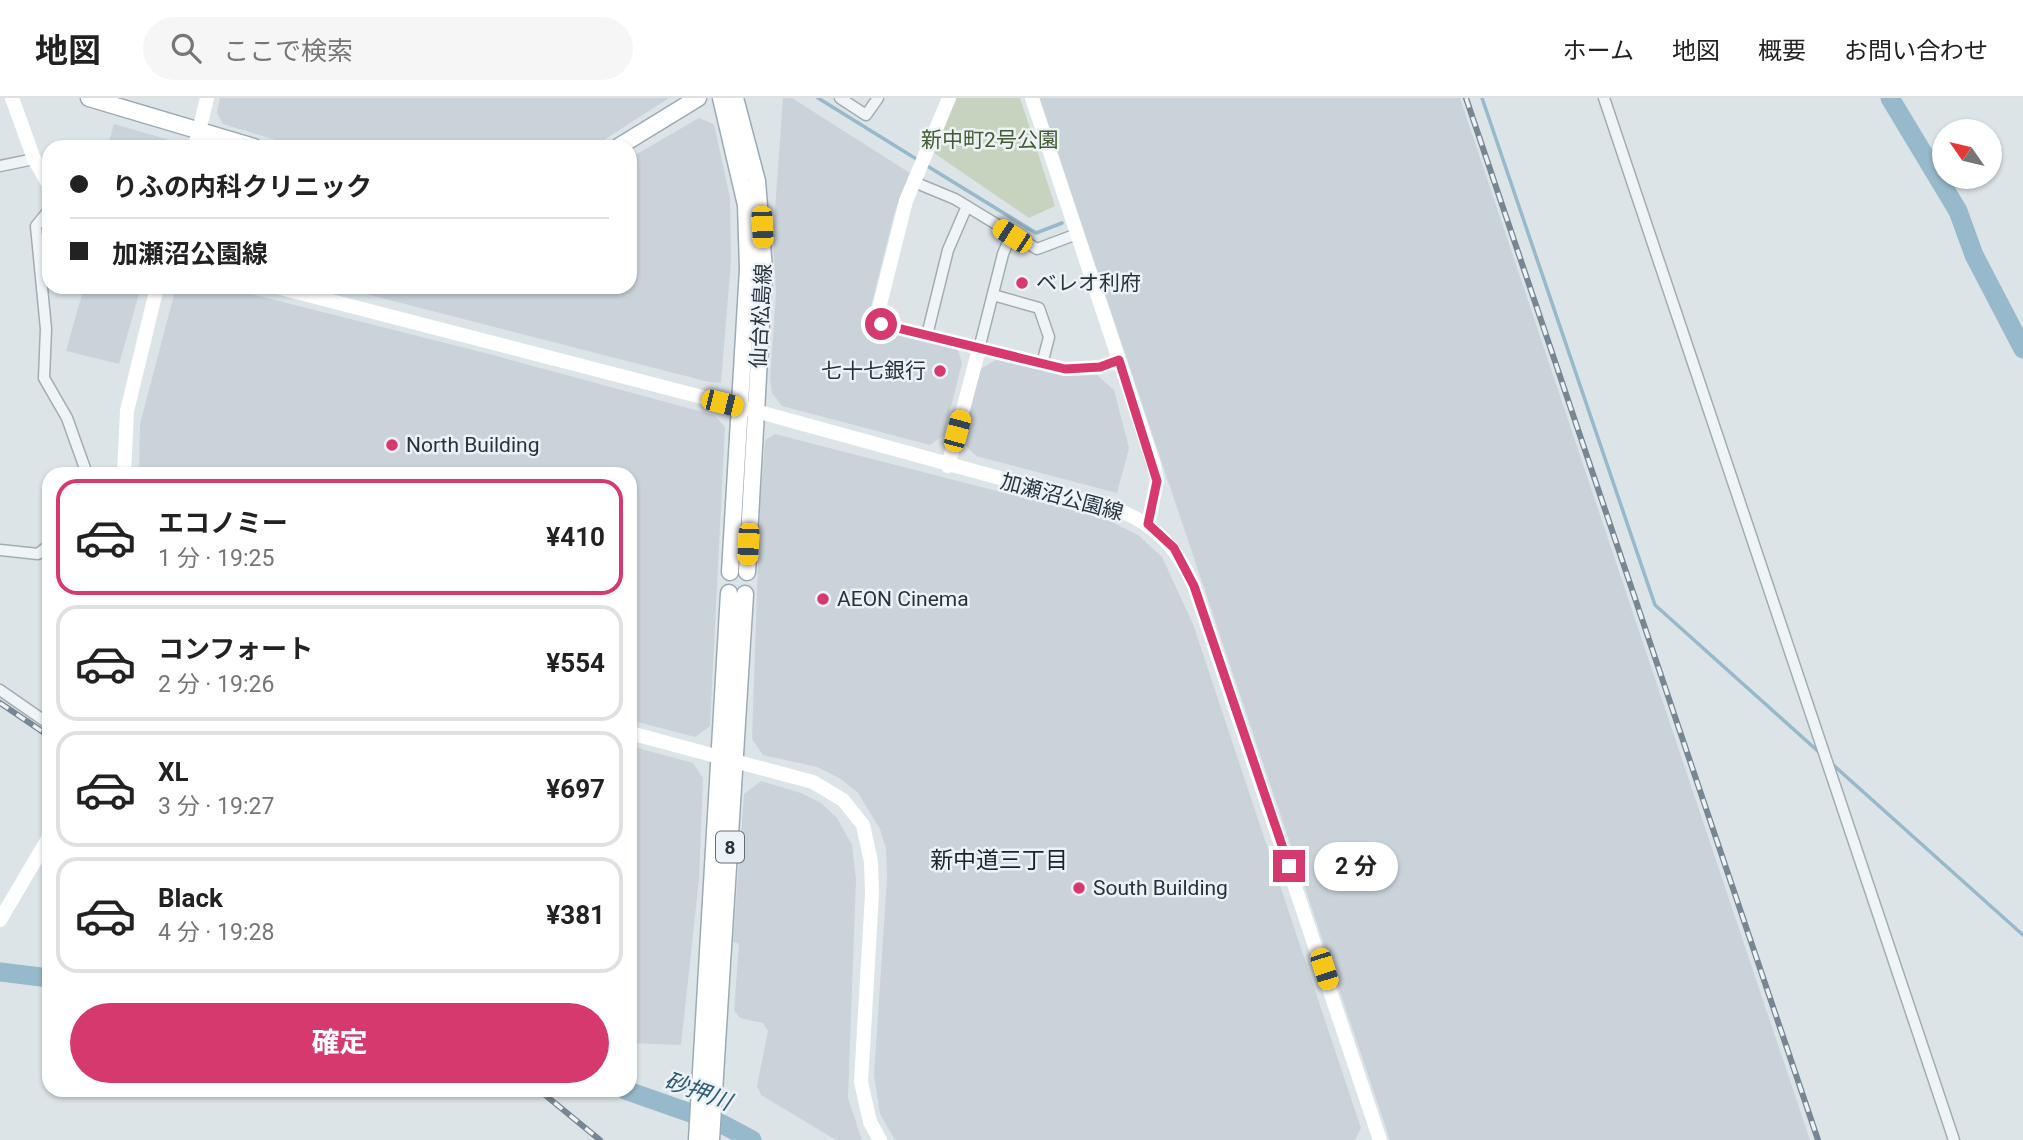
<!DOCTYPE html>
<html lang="ja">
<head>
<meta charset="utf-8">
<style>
	:root { --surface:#fff; --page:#f6f6f6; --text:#222; --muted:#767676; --line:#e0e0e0; --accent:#d6396e }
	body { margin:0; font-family:Roboto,"Noto Sans JP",sans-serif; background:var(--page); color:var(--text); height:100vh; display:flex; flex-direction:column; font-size:26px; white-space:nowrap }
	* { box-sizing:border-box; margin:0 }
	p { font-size:23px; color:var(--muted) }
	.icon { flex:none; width:38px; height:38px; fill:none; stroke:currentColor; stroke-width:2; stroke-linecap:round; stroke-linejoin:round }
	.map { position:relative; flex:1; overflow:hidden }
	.sheet { position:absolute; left:42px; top:369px; width:595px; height:630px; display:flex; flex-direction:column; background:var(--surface); border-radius:21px; box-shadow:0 2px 5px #0004 }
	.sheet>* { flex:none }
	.banner { position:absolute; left:42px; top:42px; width:595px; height:154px; border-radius:21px; box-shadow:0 2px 5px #0004; display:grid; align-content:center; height:154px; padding:0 28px; background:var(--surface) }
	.needle { width:46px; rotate:304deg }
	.fabs { position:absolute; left:1932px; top:21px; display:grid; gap:14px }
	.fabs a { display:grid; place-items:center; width:70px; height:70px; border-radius:50%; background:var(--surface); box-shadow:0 2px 5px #0004; font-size:35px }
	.end { position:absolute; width:32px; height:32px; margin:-16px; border:9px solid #d6396e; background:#fff; box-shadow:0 0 0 4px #fff }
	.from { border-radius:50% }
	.bubble { position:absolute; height:49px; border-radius:24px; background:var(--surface); box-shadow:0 2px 5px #0004; font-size:23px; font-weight:700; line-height:49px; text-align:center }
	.car { position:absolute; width:21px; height:42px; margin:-21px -10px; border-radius:9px; box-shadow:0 0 5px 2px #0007; background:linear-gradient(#f5c518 24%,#345 0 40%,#f5c518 0 76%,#345 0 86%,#f5c518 0) }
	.banner b { display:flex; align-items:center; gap:24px; height:66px; font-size:26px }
	.banner b+b { border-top:2px solid var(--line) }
	.banner i { width:18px; height:18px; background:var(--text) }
	ul { padding:12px 0 0; list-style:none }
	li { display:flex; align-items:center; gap:21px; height:116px; margin:0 14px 10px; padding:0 14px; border:4px solid var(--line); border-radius:21px }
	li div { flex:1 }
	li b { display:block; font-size:26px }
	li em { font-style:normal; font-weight:700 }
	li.on { border-color:var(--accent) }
	li>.icon { width:63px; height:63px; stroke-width:1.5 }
	.primary-button { display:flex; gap:14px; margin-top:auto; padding:14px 28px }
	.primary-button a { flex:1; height:80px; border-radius:42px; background:var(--accent); color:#fff; font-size:28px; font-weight:700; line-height:80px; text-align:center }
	header { display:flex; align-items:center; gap:42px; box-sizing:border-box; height:98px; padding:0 35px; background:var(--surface); border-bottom:2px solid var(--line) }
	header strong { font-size:33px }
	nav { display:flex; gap:38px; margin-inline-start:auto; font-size:24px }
	.search { width:490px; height:63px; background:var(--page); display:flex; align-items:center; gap:18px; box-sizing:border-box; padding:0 24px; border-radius:38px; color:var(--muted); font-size:26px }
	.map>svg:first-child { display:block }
	.built { fill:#cbd3da }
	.park { fill:#c7d3be }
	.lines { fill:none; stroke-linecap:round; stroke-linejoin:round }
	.stream { stroke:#96b9cb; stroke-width:3.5 }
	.river { stroke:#96b9cb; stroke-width:19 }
	.street-casing { stroke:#a2acb2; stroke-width:13 }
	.primary-casing { stroke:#9caab5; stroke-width:19 }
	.street { stroke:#f0f4f6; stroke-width:10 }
	.secondary { stroke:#fff; stroke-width:14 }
	.primary { stroke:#fff; stroke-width:16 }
	.rail-casing { stroke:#768693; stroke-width:6 }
	.rail { stroke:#edf2f6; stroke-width:3.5; stroke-dasharray:10; stroke-linecap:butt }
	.route { stroke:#d6396e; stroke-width:9 }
	.poi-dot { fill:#d6396e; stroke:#edf2f6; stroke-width:2.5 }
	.labels { text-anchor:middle; stroke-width:5; stroke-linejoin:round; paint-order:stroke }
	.shield { fill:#edf2f6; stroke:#626d77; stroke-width:2 }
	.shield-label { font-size:19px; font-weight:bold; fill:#263440 }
	.park-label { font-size:21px; fill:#425d32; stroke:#edf2f6 }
	.poi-label { font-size:21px; fill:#263440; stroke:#edf2f6; text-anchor:start }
	.street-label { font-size:21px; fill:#263440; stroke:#edf2f6 }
	.neighbourhood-label { font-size:23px; fill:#182530; stroke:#edf2f6 }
	.water-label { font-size:23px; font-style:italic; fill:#2d5b76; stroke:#edf2f6 }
</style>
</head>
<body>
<header>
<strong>地図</strong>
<div class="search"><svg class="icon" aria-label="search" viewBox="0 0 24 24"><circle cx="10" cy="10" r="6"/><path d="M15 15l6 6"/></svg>ここで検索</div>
<nav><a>ホーム</a><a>地図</a><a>概要</a><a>お問い合わせ</a></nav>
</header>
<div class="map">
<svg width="2023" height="1042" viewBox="0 0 2023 1042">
	<rect width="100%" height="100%" fill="#dde4e8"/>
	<path class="built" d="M220,0H669L593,49H299L223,26L217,14Z
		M783,0H792L910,75L895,113L866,228L958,252L962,265L944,337L930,347L782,308L772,295L770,281L776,195L773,140Z
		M1039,0H1460L1810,1042H1390Z
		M699,20L714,26L730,100L731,163L721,285L709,284L366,196L368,189H630V60Z
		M114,26L166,41L171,49H107Z
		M84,189H141L119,266L66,253Z
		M176,189H223L489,256L714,317L725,329L710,628L695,639L630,622V376H139L140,326Z
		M996,262L1065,278L1097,277L1114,292L1129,350L1117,395L976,358L961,343L980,271Z
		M775,336L1106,421L1138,437L1162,459L1193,526L1361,1030L1355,1042H895L880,1016L874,977L887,780L886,751L880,731L858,695L841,681L817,669L763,657L752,641L760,404L765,342Z
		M630,648L693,665L703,680L699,782L681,947L630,945Z
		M761,683L801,695L821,705L837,720L852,747L856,781L848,1000L862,1042H836L761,997L757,988L768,933L763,925L740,920L734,912L739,846L733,844L744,696Z"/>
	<path class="park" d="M956,0H1020L1055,108L1029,120L934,55Z"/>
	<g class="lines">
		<path class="stream" d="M818,0L918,62
			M1482,0L1655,507L1820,655
			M924,66L1036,135L1062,125
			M1831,665L2023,837"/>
		<path class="river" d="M1890,0L1958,113L1974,157L2023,251
			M0,874L49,880
			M625,992L722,1026L752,1042"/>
		<g class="street-casing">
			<path id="street" d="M840,0L866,17L878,0
				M1604,0L1954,1042
				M0,68L34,61
				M914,84L955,101L1037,151L1077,136
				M49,112L36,128L46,231L44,280L67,320L87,376
				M993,197L1039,210L1049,239L1042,266
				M927,237L948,152L967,108
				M979,251L1003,156L1011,137
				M0,452L38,456L49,447
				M0,592L49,626"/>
		</g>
		<g class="primary-casing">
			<path id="primary" d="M89,0L254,49
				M721,0L746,107L748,171L730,474
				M735,0L757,83L764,171L747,474
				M618,49L698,0
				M697,1042L729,495
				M711,1042L745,496"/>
		</g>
		<use href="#street" class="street"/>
		<path class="secondary" d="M12,0L34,61L49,87
			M949,0L906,103L876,222L881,226L1065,271L1100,269L1119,262
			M1032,0L1154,367L1157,383L1148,426
			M195,49L207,0
			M277,189L756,313L1120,413C1157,427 1178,452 1194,488L1380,1042
			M948,368L979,251
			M124,376L127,313L157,189
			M630,635L813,684L843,702L863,727L871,764L872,796L861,984L870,1024L880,1042
			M0,822L49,739"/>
		<use href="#primary" class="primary"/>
		<g class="rail-casing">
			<path id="rail" d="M1466,0L1818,1042
				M0,605L49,638
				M539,992L600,1042"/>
		</g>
		<use href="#rail" class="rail"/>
	</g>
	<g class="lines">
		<path class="route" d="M881,226L1065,271L1100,269L1119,262L1157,383L1148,426L1174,450L1194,488L1289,768"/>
	</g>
	<g class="poi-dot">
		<circle cx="1022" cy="185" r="7"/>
		<circle cx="940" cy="273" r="7"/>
		<circle cx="392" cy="347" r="7"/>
		<circle cx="823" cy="501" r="7"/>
		<circle cx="1079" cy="790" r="7"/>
	</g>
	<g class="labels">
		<rect class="shield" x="716" y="733.5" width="28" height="31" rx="5"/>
		<g class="shield-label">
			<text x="730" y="756">8</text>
		</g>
		<g class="park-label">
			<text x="990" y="49">新中町2号公園</text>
		</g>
		<g class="poi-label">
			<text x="1036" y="192">ベレオ利府</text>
			<text x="926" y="280" text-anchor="end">七十七銀行</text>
			<text x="406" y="354">North Building</text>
			<text x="837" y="508">AEON Cinema</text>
			<text x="1093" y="797">South Building</text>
		</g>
		<g class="street-label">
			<text transform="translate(761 218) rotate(-87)" y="7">仙台松島線</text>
			<text transform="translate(1062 399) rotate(15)" y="7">加瀬沼公園線</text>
		</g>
		<g class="neighbourhood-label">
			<text x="999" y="770">新中道三丁目</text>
		</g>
		<g class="water-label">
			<text transform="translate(698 993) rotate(20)" y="8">砂押川</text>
		</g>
	</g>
</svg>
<div class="fabs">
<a><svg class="needle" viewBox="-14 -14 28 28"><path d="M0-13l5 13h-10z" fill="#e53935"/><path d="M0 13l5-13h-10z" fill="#767676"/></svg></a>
</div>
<i class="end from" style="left:881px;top:226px"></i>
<i class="end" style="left:1289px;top:768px"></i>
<div class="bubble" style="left:1314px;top:744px;width:84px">2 分</div>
<i class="car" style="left:762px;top:129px;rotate:177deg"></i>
<i class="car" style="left:1012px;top:138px;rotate:303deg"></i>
<i class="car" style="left:722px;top:305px;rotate:104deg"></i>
<i class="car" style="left:957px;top:333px;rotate:15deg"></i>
<i class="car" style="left:748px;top:446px;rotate:183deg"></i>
<i class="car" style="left:1324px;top:871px;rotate:162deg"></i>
<div class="banner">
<b><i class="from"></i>りふの内科クリニック</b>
<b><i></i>加瀬沼公園線</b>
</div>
<section class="sheet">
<ul>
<li class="on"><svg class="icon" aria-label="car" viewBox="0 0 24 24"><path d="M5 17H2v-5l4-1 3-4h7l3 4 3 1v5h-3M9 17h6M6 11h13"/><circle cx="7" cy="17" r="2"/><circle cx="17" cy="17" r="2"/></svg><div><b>エコノミー</b><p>1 分 · 19:25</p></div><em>¥410</em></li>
<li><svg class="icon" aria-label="car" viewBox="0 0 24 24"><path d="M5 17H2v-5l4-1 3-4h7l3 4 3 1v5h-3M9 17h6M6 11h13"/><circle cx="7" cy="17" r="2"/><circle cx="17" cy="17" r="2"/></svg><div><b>コンフォート</b><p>2 分 · 19:26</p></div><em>¥554</em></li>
<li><svg class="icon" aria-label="car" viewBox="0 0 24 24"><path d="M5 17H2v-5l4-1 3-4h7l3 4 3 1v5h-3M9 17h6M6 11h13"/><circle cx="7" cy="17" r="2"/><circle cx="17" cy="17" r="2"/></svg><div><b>XL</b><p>3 分 · 19:27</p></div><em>¥697</em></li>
<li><svg class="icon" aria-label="car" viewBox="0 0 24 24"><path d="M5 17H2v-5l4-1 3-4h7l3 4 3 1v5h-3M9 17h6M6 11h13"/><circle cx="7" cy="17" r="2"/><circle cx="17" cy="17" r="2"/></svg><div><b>Black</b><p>4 分 · 19:28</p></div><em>¥381</em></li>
</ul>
<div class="primary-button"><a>確定</a></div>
</section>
</div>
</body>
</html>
